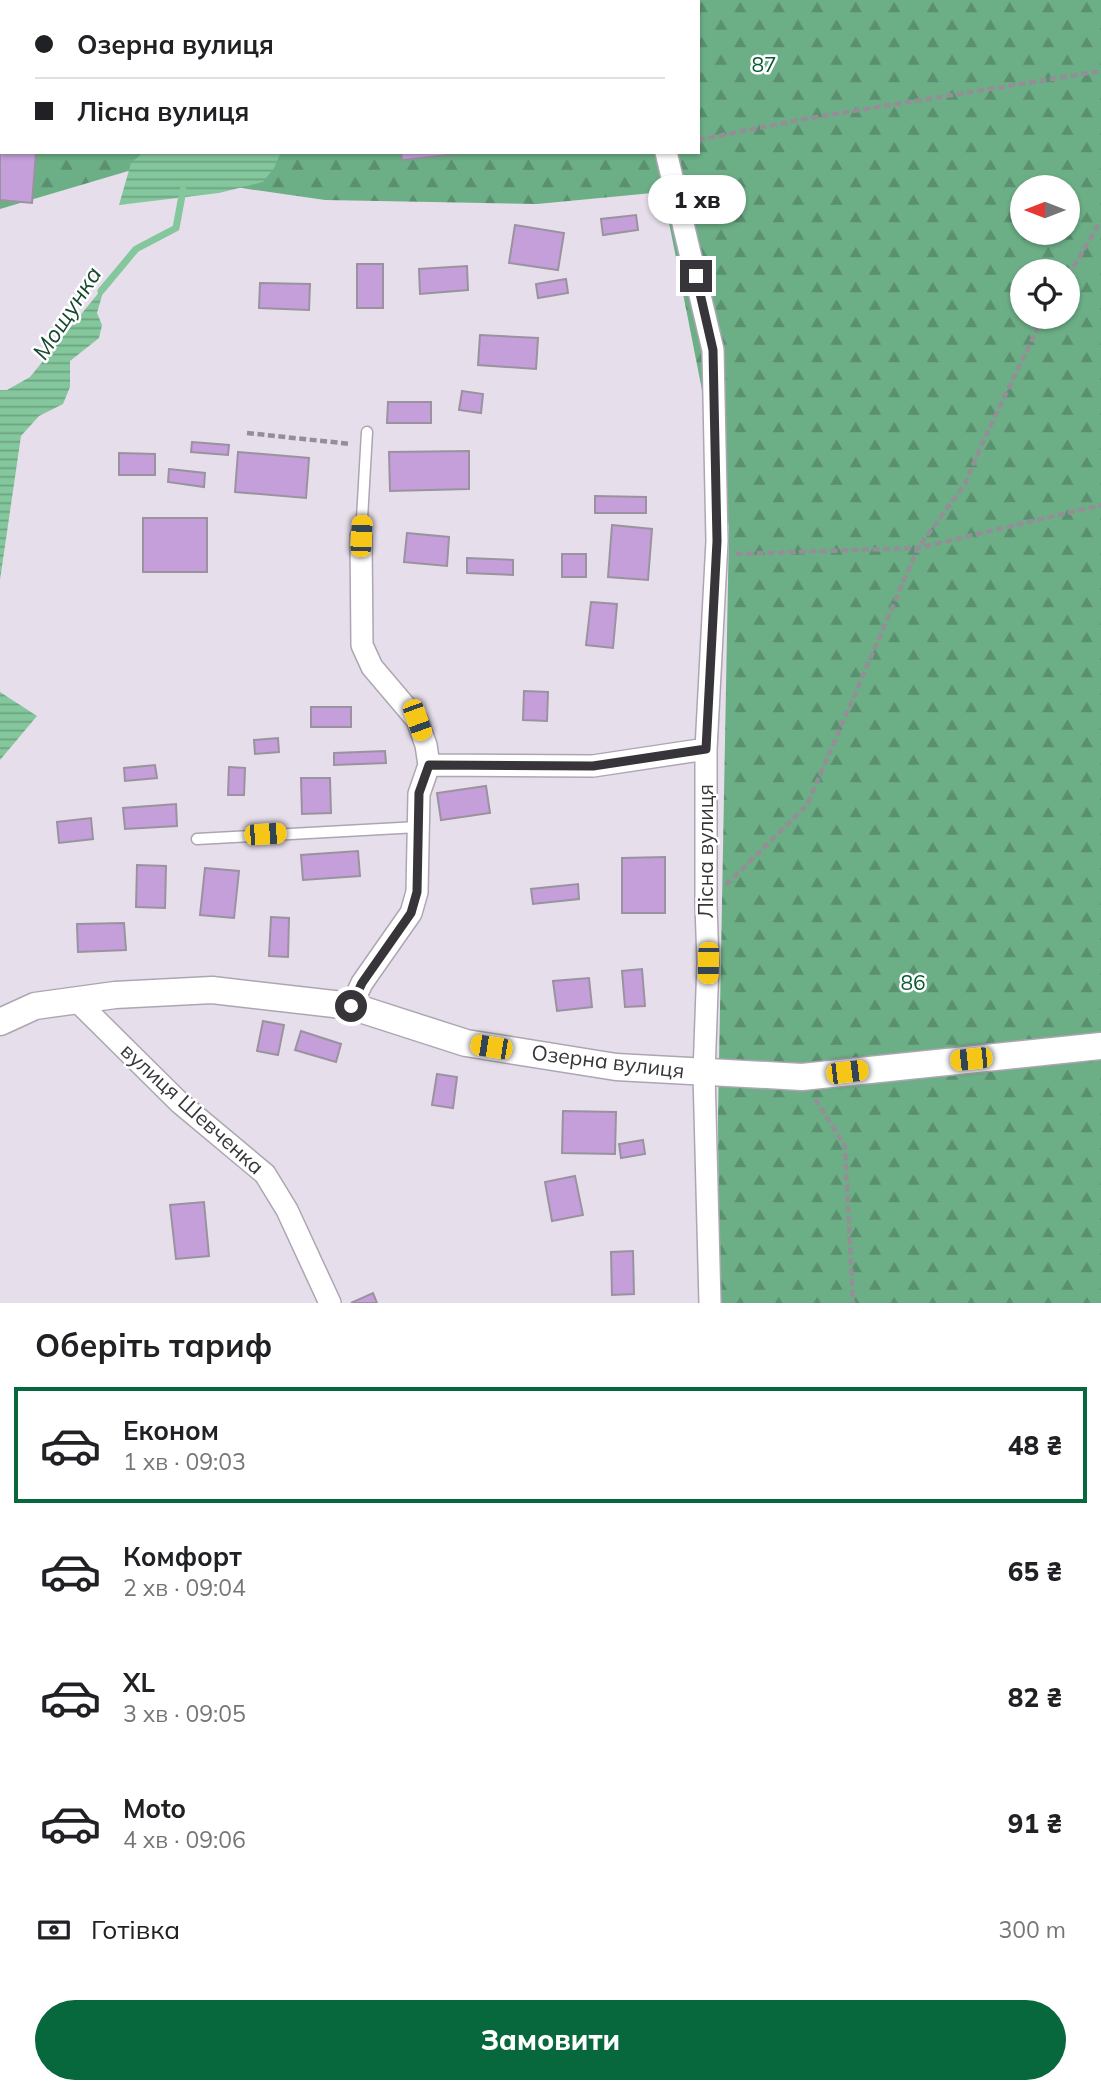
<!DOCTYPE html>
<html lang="uk">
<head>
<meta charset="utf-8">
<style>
	:root { --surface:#fff; --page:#f6f6f6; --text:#202124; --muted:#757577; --line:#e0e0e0; --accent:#07683d }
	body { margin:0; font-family:Mulish,sans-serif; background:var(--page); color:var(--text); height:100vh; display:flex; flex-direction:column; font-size:26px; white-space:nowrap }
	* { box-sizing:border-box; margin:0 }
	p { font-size:23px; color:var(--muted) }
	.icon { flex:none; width:38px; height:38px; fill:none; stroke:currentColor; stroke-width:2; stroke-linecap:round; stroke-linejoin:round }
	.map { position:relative; height:1303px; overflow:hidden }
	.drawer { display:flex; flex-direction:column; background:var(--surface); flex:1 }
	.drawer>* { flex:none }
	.guide { position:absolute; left:0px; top:0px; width:700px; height:154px; box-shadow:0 2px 5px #0004; display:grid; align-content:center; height:154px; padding:0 35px; background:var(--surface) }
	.needle { width:46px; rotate:270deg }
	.controls { position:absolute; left:1010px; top:175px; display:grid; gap:14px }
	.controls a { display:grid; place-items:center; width:70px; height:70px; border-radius:50%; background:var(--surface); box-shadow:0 2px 5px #0004; font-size:35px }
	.end { position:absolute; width:32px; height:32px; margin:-16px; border:9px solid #373539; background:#fff; box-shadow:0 0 0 4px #fff }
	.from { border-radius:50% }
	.bubble { position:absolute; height:49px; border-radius:24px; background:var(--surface); box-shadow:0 2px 5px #0004; font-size:23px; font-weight:800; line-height:49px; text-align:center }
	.car { position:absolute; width:21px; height:42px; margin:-21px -10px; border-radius:9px; box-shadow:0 0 5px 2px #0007; background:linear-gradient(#f5c518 24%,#345 0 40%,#f5c518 0 76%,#345 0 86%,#f5c518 0) }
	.guide b { display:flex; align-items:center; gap:24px; height:66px; font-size:26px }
	.guide b+b { border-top:2px solid var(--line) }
	.guide i { width:18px; height:18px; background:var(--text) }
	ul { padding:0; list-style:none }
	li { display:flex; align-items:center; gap:21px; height:116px; margin:0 14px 10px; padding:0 21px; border:4px solid transparent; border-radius:0px }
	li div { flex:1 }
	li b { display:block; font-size:26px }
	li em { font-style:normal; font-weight:800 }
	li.selected { border-color:var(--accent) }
	li>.icon { width:63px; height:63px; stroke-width:1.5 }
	h2 { padding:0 35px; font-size:32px; line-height:84px }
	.pay { display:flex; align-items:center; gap:18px; height:77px; padding:0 35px; font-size:26px }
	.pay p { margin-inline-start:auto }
	.primary-button { display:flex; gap:14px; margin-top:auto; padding:14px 35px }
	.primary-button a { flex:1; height:80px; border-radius:42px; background:var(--accent); color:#fff; font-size:28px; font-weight:800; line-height:80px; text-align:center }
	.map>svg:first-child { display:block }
	.forest { fill:url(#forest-firs); fill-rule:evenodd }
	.water { fill:url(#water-rules) }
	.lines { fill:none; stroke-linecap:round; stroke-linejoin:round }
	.stream { stroke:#84c79d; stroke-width:7 }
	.building { fill:#c49fda; stroke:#9a939f; stroke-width:2 }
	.service-casing { stroke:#ada6b2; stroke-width:13 }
	.minor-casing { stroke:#ada6b2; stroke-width:24 }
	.tertiary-casing { stroke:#ada6b2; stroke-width:29 }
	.path { stroke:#948f97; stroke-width:4.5; stroke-dasharray:7 3.5; stroke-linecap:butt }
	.service { stroke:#fff; stroke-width:10 }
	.minor { stroke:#fff; stroke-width:21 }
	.tertiary { stroke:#fff; stroke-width:26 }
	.route { stroke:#373539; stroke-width:9 }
	.labels { text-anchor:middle; stroke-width:5; stroke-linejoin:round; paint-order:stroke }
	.park-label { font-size:21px; fill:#085b34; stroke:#fff }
	.street-label { font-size:21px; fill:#373539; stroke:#fff }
	.water-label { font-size:23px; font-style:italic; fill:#16492d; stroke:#fff }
</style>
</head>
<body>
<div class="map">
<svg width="1101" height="1303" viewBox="0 0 1101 1303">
	<defs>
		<pattern id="forest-firs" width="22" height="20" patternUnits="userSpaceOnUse" patternTransform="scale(1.75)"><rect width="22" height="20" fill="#6caf86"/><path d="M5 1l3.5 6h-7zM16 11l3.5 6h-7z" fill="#5a8f6f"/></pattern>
		<pattern id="water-rules" width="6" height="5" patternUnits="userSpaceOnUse" patternTransform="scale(1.75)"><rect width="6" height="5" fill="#84c79d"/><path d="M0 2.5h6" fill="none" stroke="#6da281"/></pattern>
	</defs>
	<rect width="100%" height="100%" fill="#e6deea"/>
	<path class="forest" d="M0,0H1101V1303H719L718,1116L729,527L663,192L537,204L325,200L248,189L135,169L0,209ZM2,2H698V152H2ZM1022,187H1068V233H1022ZM1022,271H1068V317H1022Z"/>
	<path class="water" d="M212,0H324V2H211Z
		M144,152H281L274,168L263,182L219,193L119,205L131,163Z
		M105,285L97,313L102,325L99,338L70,361V387L63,404L39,416L21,436L0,580V390H7L30,377Z
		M0,692L37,716L0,760Z"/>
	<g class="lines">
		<path class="stream" d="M101,291L136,249L176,228L183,190"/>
	</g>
	<path class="building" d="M0,114L2,152H36L32,203L0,200Z
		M401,152H456L457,154L402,160Z
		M636,215L638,230L603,235L601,219Z
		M515,225L564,233L558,270L509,263Z
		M357,264H383V308H357Z
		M467,266L468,290L420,294L419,269Z
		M566,279L568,293L538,298L536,284Z
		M260,283L310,284L309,310L259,308Z
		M480,335L538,338L536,369L478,365Z
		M462,391L483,394L481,413L459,410Z
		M388,402H431V423H387Z
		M192,442L229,445L228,455L191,452Z
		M469,451V489L390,491L389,452Z
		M238,452L309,458L306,498L235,492Z
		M119,453L155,454V475H119Z
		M169,469L205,473L204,487L168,482Z
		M595,496L646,497V513H595Z
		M143,518H207V572H143Z
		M612,525L652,529L648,580L608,577Z
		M407,533L449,537L447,566L404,562Z
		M562,554H586V577H562Z
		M467,558L513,560V575L467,573Z
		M591,602L617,604L613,648L586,645Z
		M524,691L548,692L547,721L523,720Z
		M311,707H351V727H311Z
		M278,738L279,752L255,754L254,740Z
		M385,751L386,763L334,765V753Z
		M155,765L157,778L125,781L124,768Z
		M229,767L245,768L244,795H228Z
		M301,778H330L331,813L302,814Z
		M486,786L490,813L441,820L437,793Z
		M176,804L177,826L125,829L123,808Z
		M91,818L93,839L59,843L57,822Z
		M358,851L360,876L303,880L301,855Z
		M665,857V913H622V858Z
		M137,865L166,866L165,908L136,907Z
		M205,868L239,871L234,918L200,915Z
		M578,884L579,899L533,904L531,889Z
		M271,917L289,918L288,957L269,956Z
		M124,923L126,950L78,952L77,924Z
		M642,969L645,1006L625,1007L622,971Z
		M589,978L592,1007L557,1011L553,981Z
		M263,1021L284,1025L278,1055L257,1051Z
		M301,1031L341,1044L336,1062L295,1050Z
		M437,1074L457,1077L453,1108L432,1105Z
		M563,1111L616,1112L615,1154L562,1153Z
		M643,1140L645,1154L621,1158L619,1144Z
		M575,1176L583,1215L552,1221L545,1182Z
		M204,1202L209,1256L176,1259L170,1205Z
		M633,1251L634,1294L612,1295L611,1252Z
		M373,1293L377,1303H351Z"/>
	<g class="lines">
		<g class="service-casing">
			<path id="service" d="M361,536L367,432
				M197,839L418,827"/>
		</g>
		<g class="minor-casing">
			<path id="minor" d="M647,0V2
				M0,77H2
				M666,152L713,350L717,541L706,749V905L708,963L704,1073L710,1303
				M429,765L593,766L706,749
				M76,1000L180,1103L265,1174L287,1210L330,1303
				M351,1006L362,983L411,913L417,892L419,794L429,765L426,745L417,720L372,667L362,645L361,536"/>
		</g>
		<g class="tertiary-casing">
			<path id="tertiary" d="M0,1022L35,1006L115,995L212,990L351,1006L466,1043L616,1067L802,1077L1101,1046"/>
		</g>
		<path class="path" d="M698,140L804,119L1101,71
			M1068,276L1101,221
			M247,433L351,444
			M736,554L918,548L1101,505
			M726,885L807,805L918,548L965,484L984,439L1043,317
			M815,1099L845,1146L853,1303"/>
		<use href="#service" class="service"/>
		<use href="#minor" class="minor"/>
		<use href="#tertiary" class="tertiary"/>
	</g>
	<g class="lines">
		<path class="route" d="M351,1006L362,983L411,913L417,892L419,793L429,765L593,766L706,749L717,541L713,350L696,276"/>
	</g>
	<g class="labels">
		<g class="park-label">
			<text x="764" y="72">87</text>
			<text x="913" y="990">86</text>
		</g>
		<g class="street-label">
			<text transform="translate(706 851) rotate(-90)" y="7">Лісна вулиця</text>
			<text transform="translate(608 1062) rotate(7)" y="7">Озерна вулиця</text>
			<text transform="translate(192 1109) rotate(42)" y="7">вулиця Шевченка</text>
		</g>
		<g class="water-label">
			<text transform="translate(67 313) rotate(-57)" y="8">Мощунка</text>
		</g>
	</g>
</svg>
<div class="controls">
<a><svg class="needle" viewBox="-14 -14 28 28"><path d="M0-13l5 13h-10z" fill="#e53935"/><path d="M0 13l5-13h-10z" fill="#757577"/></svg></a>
<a><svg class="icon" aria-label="locate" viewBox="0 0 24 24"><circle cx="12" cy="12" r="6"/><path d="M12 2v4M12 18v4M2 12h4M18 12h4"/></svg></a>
</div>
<i class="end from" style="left:351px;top:1006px"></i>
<i class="end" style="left:696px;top:276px"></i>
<div class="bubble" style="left:648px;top:175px;width:98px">1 хв</div>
<i class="car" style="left:361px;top:536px;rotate:3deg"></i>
<i class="car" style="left:417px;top:720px;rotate:160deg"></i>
<i class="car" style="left:265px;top:834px;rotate:86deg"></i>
<i class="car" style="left:708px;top:963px;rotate:181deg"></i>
<i class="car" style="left:491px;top:1047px;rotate:279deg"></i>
<i class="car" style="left:971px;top:1059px;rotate:264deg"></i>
<i class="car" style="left:847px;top:1072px;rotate:83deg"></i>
<div class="guide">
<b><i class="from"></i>Озерна вулиця</b>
<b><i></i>Лісна вулиця</b>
</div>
</div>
<section class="drawer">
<h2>Оберіть тариф</h2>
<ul>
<li class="selected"><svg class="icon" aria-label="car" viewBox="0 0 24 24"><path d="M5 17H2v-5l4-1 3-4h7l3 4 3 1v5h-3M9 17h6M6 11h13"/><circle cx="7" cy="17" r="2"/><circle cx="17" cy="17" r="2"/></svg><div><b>Економ</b><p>1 хв · 09:03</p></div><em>48 ₴</em></li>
<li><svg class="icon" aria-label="car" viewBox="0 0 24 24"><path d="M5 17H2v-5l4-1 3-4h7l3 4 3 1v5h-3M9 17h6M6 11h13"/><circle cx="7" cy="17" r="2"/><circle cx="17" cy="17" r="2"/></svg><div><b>Комфорт</b><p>2 хв · 09:04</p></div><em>65 ₴</em></li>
<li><svg class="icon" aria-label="car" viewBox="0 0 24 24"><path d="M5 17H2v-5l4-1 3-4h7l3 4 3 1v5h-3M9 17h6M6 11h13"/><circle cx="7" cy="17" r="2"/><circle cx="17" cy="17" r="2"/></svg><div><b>XL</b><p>3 хв · 09:05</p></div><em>82 ₴</em></li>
<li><svg class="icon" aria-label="car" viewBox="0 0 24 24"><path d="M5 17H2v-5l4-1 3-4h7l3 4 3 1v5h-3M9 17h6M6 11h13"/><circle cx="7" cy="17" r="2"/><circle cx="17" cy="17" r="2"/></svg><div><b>Moto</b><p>4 хв · 09:06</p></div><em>91 ₴</em></li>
</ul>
<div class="pay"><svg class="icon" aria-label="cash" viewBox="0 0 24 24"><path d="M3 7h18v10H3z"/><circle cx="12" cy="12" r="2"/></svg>Готівка<p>300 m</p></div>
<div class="primary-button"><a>Замовити</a></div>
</section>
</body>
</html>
